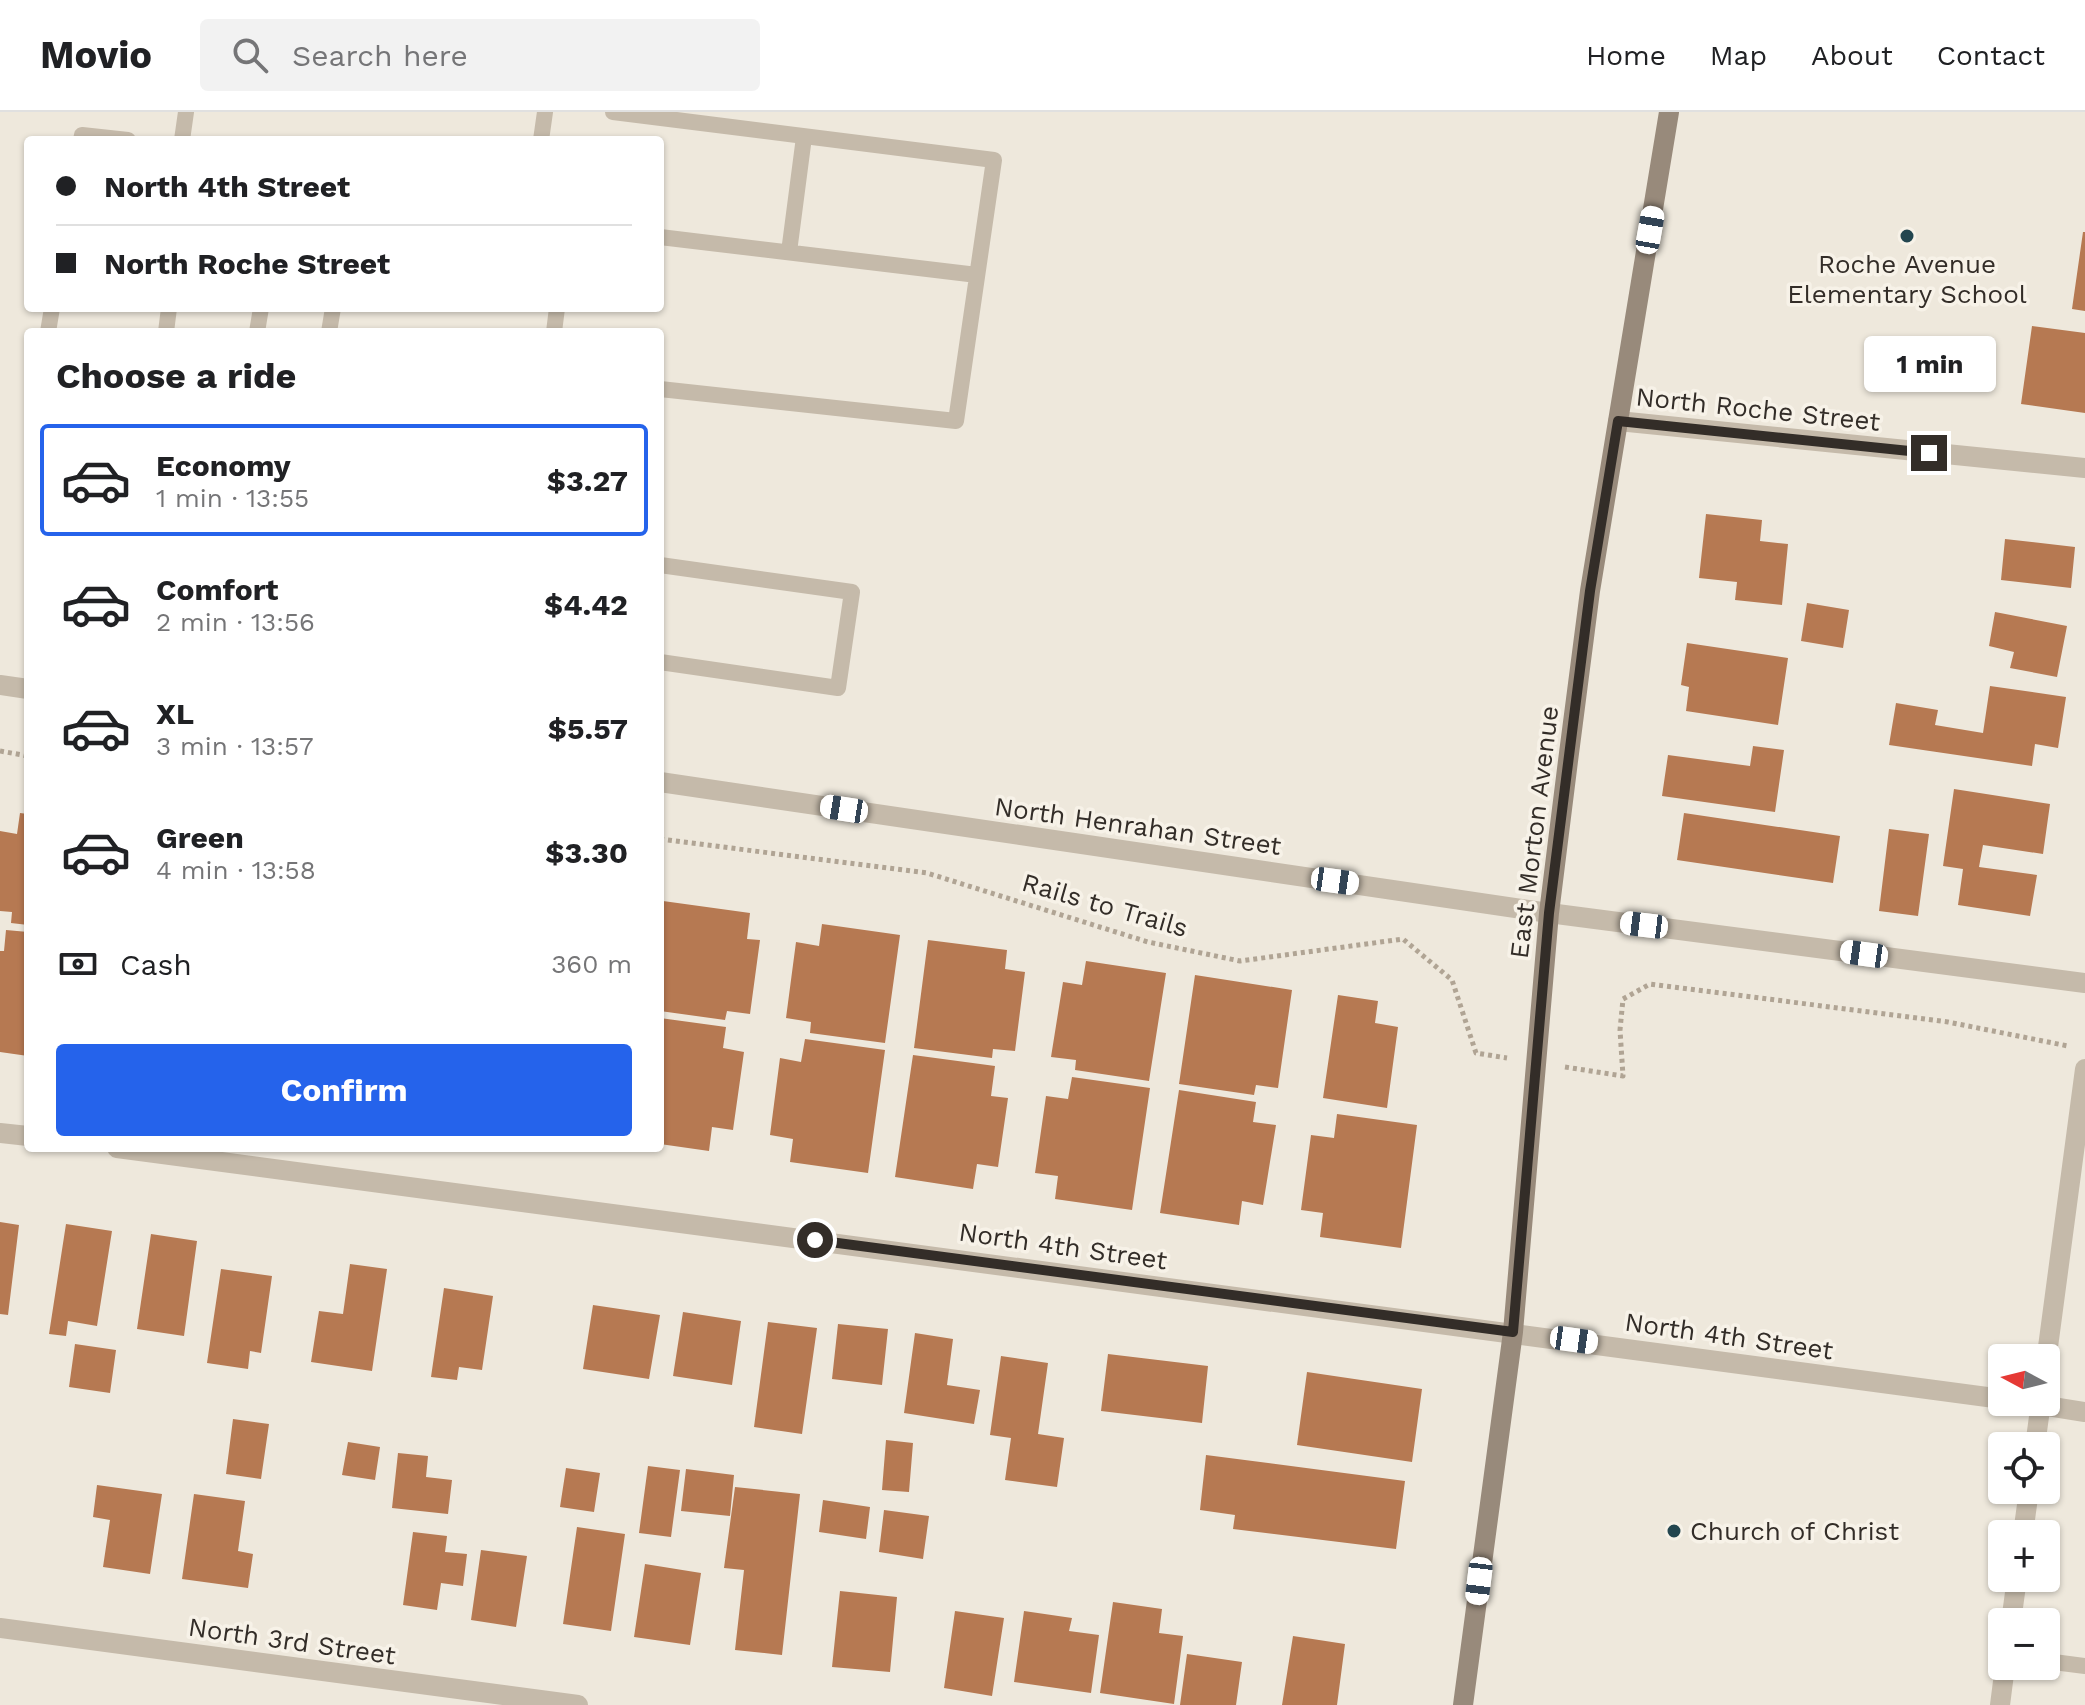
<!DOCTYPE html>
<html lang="en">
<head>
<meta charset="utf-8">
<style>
	:root { --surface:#fff; --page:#f2f2f2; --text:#202124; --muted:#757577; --line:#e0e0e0; --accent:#2563eb }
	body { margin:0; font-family:"Work Sans",sans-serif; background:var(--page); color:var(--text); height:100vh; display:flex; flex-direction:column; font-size:30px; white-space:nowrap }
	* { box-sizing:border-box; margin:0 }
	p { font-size:26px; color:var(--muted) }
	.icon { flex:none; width:44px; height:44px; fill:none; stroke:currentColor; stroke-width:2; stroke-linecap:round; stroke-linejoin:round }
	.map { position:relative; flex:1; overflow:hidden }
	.drawer { position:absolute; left:24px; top:216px; width:640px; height:824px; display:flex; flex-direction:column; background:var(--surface); border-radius:8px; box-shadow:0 2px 6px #0004 }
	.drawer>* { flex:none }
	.top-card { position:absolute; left:24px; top:24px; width:640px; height:176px; border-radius:8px; box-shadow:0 2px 6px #0004; display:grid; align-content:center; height:176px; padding:0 32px; background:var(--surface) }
	.needle { width:52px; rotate:277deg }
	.buttons { position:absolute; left:1988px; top:1232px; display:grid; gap:16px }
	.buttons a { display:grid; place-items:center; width:72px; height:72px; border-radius:8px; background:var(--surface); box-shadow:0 2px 6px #0004; font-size:40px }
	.end { position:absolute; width:36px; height:36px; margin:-18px; border:10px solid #332d28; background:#fff; box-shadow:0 0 0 4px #fff }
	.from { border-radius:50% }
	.bubble { position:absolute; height:56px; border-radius:8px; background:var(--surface); box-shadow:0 2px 6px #0004; font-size:26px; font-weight:700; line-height:56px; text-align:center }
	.car { position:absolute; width:24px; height:48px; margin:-24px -12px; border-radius:10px; box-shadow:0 0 6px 2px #0007; background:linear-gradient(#fff 24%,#345 0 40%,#fff 0 76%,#345 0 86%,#fff 0) }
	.top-card b { display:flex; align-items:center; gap:28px; height:76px; font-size:30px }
	.top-card b+b { border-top:2px solid var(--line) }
	.top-card i { width:20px; height:20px; background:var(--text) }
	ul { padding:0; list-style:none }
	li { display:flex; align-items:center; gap:24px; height:112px; margin:0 16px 12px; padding:0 16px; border:4px solid transparent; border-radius:8px }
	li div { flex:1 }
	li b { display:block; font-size:30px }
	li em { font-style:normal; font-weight:700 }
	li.active { border-color:var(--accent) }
	li>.icon { width:72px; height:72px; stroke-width:1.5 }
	h2 { padding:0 32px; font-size:36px; line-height:96px }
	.pay { display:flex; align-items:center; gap:20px; height:88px; padding:0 32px; font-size:30px }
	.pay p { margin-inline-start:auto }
	.button { display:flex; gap:16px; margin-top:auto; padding:16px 32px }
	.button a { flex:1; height:92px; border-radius:8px; background:var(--accent); color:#fff; font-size:32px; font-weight:700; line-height:92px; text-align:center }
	header { display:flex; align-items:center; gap:48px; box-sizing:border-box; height:112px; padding:0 40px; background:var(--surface); border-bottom:2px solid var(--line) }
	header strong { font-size:38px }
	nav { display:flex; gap:44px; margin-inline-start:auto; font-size:28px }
	.search { width:560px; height:72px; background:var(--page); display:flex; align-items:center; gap:20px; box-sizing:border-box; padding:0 28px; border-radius:8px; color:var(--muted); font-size:30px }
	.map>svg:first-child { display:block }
	.building { fill:#b67952 }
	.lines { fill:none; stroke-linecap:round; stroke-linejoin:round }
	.path { stroke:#b0a494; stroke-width:5; stroke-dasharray:4 4; stroke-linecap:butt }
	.lane { stroke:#c5baaa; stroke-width:16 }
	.street { stroke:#c5baaa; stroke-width:20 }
	.secondary { stroke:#988a7b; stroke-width:20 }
	.route { stroke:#332d28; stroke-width:10 }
	.poi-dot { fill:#23464f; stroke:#f7f2e8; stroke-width:3 }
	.labels { text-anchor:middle; stroke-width:7; stroke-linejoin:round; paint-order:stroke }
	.poi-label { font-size:26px; fill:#332d28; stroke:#f7f2e8 }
	.street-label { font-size:26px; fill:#332d28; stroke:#f7f2e8 }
</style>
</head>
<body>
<header>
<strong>Movio</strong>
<div class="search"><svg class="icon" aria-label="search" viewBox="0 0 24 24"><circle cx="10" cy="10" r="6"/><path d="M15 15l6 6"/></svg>Search here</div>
<nav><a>Home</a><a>Map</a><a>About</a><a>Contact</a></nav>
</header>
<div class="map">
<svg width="2085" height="1593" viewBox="0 0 2085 1593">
	<rect width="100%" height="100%" fill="#eee8dc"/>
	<path class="building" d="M2083,120H2085V199L2072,197Z
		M2032,214L2085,221V301L2021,292Z
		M1706,402L1762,408L1760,429L1788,432L1782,493L1735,488L1737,470L1699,466Z
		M2005,427L2075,435L2071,476L2001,468Z
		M1807,491L1849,498L1843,536L1801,529Z
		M1995,500L2067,514L2057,565L2010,556L2014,540L1989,534Z
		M1687,531L1788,546L1778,613L1686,599L1689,575L1681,573Z
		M1990,574L2066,585L2058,636L2035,632L2032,654L1889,633L1896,591L1938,598L1935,613L1983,621Z
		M1753,634L1784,638L1775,700L1662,684L1668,643L1750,654Z
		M1954,677L2050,692L2043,742L1983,733L1979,755L2037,763L2030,804L1958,793L1963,757L1943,754Z
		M20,701L28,702V813L11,811L12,800L0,799V719L17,722Z
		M1684,701L1840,724L1833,771L1677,748Z
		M1889,717L1929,722L1918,804L1879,799Z
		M663,789L750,801L747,827L760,828L750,902L727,899L725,908L660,899Z
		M822,812L900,823L885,931L810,921L811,910L786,906L796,830L819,834Z
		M6,818L28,820V944L0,940V839H4Z
		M928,828L1007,838L1005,857L1025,860L1015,939L993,937L992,946L914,936Z
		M1086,849L1166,861L1149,969L1075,958L1076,948L1051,945L1063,870L1082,873Z
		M1195,863L1292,878L1278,976L1256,973L1254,983L1179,972Z
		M1338,883L1378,889L1375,911L1398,915L1387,996L1323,986Z
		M660,906L726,915L723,936L744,940L733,1018L712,1015L709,1039L660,1032Z
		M805,927L885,938L868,1061L790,1050L793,1027L770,1023L780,946L801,950Z
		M913,943L995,954L991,984L1008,986L998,1055L977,1052L973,1077L895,1065Z
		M1072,965L1150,976L1132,1098L1055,1087L1058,1064L1035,1061L1046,984L1068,987Z
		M1179,978L1256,990L1253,1010L1276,1013L1263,1093L1242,1089L1239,1113L1160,1101Z
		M1337,1002L1417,1013L1401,1136L1320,1125L1323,1101L1301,1098L1311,1023L1334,1026Z
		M0,1110L19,1113L8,1203L0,1202Z
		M66,1112L112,1119L97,1214L68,1209L66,1224L49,1222Z
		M151,1122L197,1129L184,1224L137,1217Z
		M350,1152L387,1157L372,1259L311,1250L319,1199L343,1202Z
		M221,1157L272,1164L261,1241L250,1239L248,1257L207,1251Z
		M444,1176L493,1184L482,1258L459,1255L457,1268L431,1265Z
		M593,1193L660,1203L649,1267L583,1257Z
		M683,1200L741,1209L732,1273L673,1264Z
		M768,1210L817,1216L802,1322L754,1315Z
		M838,1212L888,1217L882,1273L832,1267Z
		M915,1221L953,1227L947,1273L980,1278L974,1312L904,1301Z
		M75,1232L116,1238L110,1281L69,1275Z
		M1108,1242L1208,1254L1202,1311L1101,1299Z
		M1001,1244L1048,1251L1038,1322L1064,1326L1057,1375L1005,1368L1011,1326L990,1323Z
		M1307,1260L1422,1277L1412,1350L1297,1333Z
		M233,1307L269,1312L261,1367L226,1362Z
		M886,1328L913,1331L909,1380L882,1378Z
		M348,1330L380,1335L375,1368L342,1363Z
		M398,1341L428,1344L426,1365L452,1368L448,1402L392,1396Z
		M1206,1343L1405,1369L1396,1437L1233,1417L1235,1403L1200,1398Z
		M648,1354L680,1358L671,1425L639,1421Z
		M566,1356L600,1361L594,1400L560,1395Z
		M686,1357L734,1363L730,1404L681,1399Z
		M97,1373L162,1382L150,1462L103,1455L110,1408L93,1405Z
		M735,1375L800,1382L782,1543L735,1538L744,1458L724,1456Z
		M194,1382L245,1389L238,1439L253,1442L248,1476L182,1467Z
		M823,1388L870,1395L866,1427L819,1420Z
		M884,1398L929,1404L923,1447L879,1440Z
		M577,1415L625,1422L611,1519L563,1512Z
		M413,1420L447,1424L445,1440L467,1442L463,1474L441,1471L437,1498L403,1493Z
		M481,1438L527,1444L516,1515L471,1508Z
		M645,1452L701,1461L690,1533L634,1525Z
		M840,1479L897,1485L890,1560L832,1555Z
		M1113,1490L1162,1497L1159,1521L1183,1524L1174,1592L1100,1581Z
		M955,1499L1004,1506L992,1584L944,1576Z
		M1024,1499L1072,1506L1069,1519L1099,1523L1091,1581L1014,1570Z
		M1293,1524L1345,1532L1337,1593H1282Z
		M1187,1542L1242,1550L1236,1593H1180Z"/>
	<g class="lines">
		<path class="path" d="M0,639L28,644
			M660,727L927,761L1148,830L1240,849L1403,827L1452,868L1476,941L1507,946
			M1565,955L1623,964L1620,918L1623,887L1650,872L1948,910L2068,934"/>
		<path class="lane" d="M613,0L994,48L956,309L660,277
			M81,28L82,23L128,28
			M182,28L186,0
			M541,28L545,0
			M660,125L977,163
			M789,140L804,25
			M48,220L52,196
			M166,220L169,196
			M257,220L261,196
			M329,220L333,196
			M554,220L557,196
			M660,453L852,480L838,576L660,550
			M2046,1549L2085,1554"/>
		<path class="street" d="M1618,309L2085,356
			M0,573L28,577
			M660,670L1549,801L2085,871
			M0,1021L28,1024
			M117,1036L2002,1287
			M2046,1250L2085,957
			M2021,1290L2085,1300
			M2035,1334L2041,1290
			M2023,1422L2029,1378
			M2011,1510L2017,1466
			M0,1516L578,1593
			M2000,1593L2005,1554"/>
		<path class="secondary" d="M1463,1593L1513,1220L1549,801L1568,649L1590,479L1669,0"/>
	</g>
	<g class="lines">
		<path class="route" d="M815,1128L1513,1220L1549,801L1590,479L1618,309L1929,341"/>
	</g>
	<g class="poi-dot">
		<circle cx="1907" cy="124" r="8"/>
		<circle cx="1674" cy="1419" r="8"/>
	</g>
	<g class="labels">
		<g class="poi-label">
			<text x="1907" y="161">Roche Avenue<tspan x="1907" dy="30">Elementary School</tspan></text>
			<text x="1690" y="1428" text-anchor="start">Church of Christ</text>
		</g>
		<g class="street-label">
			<text transform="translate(1758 297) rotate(6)" y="9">North Roche Street</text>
			<text transform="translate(1138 714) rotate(8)" y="9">North Henrahan Street</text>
			<text transform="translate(1534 720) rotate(-83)" y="9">East Morton Avenue</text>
			<text transform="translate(1105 793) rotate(16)" y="9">Rails to Trails</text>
			<text transform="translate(1063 1134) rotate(8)" y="9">North 4th Street</text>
			<text transform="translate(1729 1224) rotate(8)" y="9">North 4th Street</text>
			<text transform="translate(292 1529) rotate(8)" y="9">North 3rd Street</text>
		</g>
	</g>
</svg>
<div class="buttons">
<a><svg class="needle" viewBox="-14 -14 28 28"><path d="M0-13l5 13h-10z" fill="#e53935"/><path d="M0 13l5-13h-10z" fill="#757577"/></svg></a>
<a><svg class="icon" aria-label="locate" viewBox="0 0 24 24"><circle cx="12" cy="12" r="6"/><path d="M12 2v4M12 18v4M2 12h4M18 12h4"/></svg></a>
<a>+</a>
<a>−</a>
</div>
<i class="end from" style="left:815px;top:1128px"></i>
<i class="end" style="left:1929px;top:341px"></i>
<div class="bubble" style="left:1864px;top:224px;width:132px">1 min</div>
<i class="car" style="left:1650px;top:118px;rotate:10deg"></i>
<i class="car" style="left:844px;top:697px;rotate:279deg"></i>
<i class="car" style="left:1335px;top:769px;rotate:98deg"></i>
<i class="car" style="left:1644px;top:813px;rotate:277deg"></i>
<i class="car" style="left:1864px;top:842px;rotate:278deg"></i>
<i class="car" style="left:1574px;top:1228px;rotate:98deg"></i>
<i class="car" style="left:1479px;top:1469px;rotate:187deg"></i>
<div class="top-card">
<b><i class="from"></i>North 4th Street</b>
<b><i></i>North Roche Street</b>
</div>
<section class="drawer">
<h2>Choose a ride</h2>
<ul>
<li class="active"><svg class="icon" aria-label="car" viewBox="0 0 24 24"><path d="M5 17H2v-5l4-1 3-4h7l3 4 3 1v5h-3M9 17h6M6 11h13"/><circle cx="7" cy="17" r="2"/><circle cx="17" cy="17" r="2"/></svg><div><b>Economy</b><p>1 min · 13:55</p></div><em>$3.27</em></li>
<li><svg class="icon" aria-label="car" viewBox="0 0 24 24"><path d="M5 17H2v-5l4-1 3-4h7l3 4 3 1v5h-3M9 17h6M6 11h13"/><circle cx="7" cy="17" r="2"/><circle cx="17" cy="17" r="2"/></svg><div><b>Comfort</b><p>2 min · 13:56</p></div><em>$4.42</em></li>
<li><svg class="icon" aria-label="car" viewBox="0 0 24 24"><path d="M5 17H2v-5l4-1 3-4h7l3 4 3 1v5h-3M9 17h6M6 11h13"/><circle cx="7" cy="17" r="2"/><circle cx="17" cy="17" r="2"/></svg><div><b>XL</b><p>3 min · 13:57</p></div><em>$5.57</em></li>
<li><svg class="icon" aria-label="car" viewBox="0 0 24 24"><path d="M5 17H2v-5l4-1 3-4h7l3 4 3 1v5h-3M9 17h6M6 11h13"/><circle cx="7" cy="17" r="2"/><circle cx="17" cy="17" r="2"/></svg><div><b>Green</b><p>4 min · 13:58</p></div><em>$3.30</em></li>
</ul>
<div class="pay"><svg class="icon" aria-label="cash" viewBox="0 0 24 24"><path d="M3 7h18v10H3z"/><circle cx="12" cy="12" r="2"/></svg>Cash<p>360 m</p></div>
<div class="button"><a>Confirm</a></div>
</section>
</div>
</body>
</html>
